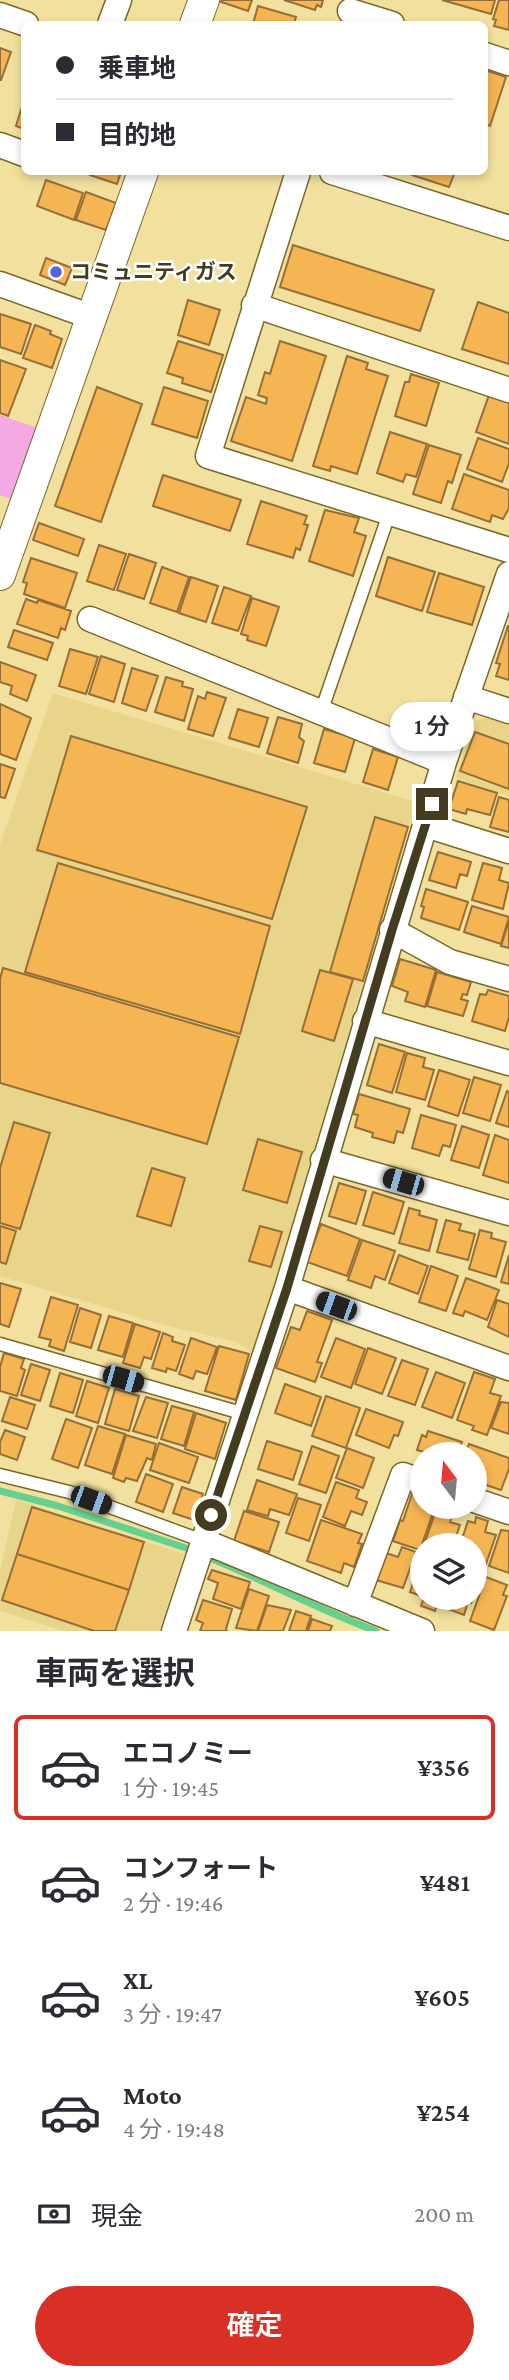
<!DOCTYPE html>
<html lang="ja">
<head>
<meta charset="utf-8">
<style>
	:root { --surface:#fff; --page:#f2f2f3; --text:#2b2b33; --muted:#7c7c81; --line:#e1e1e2; --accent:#d93025 }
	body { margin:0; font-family:"Crimson Pro","Noto Sans JP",serif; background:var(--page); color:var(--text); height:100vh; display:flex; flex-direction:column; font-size:26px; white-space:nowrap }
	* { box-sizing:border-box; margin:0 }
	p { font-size:23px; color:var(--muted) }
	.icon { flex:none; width:38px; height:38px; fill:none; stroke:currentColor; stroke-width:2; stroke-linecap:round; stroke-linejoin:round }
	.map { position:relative; height:1631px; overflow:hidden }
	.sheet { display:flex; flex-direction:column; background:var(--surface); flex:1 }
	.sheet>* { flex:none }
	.top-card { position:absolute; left:21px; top:21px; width:467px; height:154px; border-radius:10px; box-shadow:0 4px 10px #0003; display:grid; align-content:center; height:154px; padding:0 35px; background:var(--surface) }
	.needle { width:46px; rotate:344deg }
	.buttons { position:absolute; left:410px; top:1442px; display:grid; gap:14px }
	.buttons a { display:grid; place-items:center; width:77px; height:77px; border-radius:50%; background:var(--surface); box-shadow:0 4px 10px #0003; font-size:35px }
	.end { position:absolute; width:32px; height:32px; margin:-16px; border:9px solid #433c21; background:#fff; box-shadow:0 0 0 4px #fff }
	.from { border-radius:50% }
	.bubble { position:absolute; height:49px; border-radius:24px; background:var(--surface); box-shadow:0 4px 10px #0003; font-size:23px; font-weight:600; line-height:49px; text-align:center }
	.car { position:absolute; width:21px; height:42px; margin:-21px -10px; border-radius:9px; box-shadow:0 0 5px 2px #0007; background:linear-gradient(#222 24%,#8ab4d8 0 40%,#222 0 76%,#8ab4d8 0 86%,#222 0) }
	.top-card b { display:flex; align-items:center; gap:24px; height:66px; font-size:26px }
	.top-card b+b { border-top:2px solid var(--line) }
	.top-card i { width:18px; height:18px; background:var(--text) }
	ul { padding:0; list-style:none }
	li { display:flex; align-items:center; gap:21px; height:105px; margin:0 14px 10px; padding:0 21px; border:4px solid transparent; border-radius:10px }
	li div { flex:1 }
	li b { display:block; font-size:26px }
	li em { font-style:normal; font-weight:600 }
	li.active { border-color:var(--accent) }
	li>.icon { width:63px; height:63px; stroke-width:1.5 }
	h2 { padding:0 35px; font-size:32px; line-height:84px }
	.pay { display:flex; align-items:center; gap:18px; height:77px; padding:0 35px; font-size:26px }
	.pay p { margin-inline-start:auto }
	.cta { display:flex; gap:14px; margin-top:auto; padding:14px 35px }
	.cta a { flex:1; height:80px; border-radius:42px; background:var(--accent); color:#fff; font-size:28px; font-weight:600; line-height:80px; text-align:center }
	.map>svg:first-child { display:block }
	.built { fill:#e9d58a }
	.green { fill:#f5a8e4 }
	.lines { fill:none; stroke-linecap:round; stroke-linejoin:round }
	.stream { stroke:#66d08f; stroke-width:7 }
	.building { fill:#f6b553; stroke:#956f38; stroke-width:2 }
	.service-casing { stroke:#796827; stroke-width:15 }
	.minor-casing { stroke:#796827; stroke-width:27 }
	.tertiary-casing { stroke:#796827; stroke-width:32 }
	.service { stroke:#fff; stroke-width:12 }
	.minor { stroke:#fff; stroke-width:24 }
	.tertiary { stroke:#fff; stroke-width:30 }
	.route { stroke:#433c21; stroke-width:9 }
	.poi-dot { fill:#5964db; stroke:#fff; stroke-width:2.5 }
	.labels { text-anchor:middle; stroke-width:5; stroke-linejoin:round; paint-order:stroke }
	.poi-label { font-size:21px; font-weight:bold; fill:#433c21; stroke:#fff; text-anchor:start }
</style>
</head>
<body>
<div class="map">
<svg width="509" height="1631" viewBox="0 0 509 1631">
	<rect width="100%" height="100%" fill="#f2e09e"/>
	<path class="built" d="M53,693L416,802L254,1354L237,1342L164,1325L0,1276V844Z
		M487,716L509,723V796L456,778L475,721Z
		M16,1500L184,1554L159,1631H64L0,1611V1571Z"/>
	<path class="green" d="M0,415L37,428L11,499L0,495Z"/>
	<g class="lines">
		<path class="stream" d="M0,1491L58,1506L186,1548
			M210,1558C266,1581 319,1610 376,1631"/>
	</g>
	<path class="building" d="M222,0H252L248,11L221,2Z
		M284,0H323L321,7L317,5L315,10Z
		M442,0H495L491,14Z
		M499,0H509V30L494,26L496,20L493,19Z
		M258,6L296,17L294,24H253Z
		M0,48L11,52L1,80H0Z
		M485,70L506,77L490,126L485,124Z
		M24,100V129L16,126Z
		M91,172H121L117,184L90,175Z
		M413,172H455L449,187L412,175Z
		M46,180L83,193L74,220L37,206Z
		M86,192L116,203L106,230L76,220Z
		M293,245L434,290L420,331L280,287Z
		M46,258L72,268L65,285L40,275Z
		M188,300L220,310L209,345L178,335Z
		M478,302L509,313V364L462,349Z
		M0,314L31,324L21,354L0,347Z
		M35,325L51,331L50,334L62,339L52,368L23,358Z
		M178,341L223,355L211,392L182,383L183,378L167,373Z
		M280,341L326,356L292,461L231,441L246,397L266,404L267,398L258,395L265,372L270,374Z
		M347,356L368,363L366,369L388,376L357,474L331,466L330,471L313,466Z
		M0,360L26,369L8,416L0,413Z
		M411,374L439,383L426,426L395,416L405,382H409Z
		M97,387L142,404L101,522L55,506Z
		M164,387L208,401L197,438L152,424Z
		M489,395L509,401V444L476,432Z
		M390,432L427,444L416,477L406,474L403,482L377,473Z
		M478,438L509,449V463L502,482L467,469Z
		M429,445L461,455L452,483L448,481L441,503L413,494Z
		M464,474L509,490V508L503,519L492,515L490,522L452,509Z
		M163,475L241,500L230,531L153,506Z
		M261,501L307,516L304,524L308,525L300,550L296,548L293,558L247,544Z
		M325,510L359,518L354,532L366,536L353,576L309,561Z
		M39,523L84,539L78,556L33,540Z
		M99,545L126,554L114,590L87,581Z
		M129,554L156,563L144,599L117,590Z
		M388,557L435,572L422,611L376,596Z
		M31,558L77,573L65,608L24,594L27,583L23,582Z
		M162,567L189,577L177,612L150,603Z
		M439,573L484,587L472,625L427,612Z
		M191,577L218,586L206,622L179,613Z
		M224,587L251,596L238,631L212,623Z
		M252,598L279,607L266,646L247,640L248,636L241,634Z
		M26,599L37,603L38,600L71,611L65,630L61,628L58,638L17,624Z
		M508,626H509V680L496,676L500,664L496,663Z
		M14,630L53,643L47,660L8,647Z
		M70,649L98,657L86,694L59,686Z
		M101,656L125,664L114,702L89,694Z
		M0,662L36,675L27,701L10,694L12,686L0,682Z
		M132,668L158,676L146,711L122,703Z
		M166,677L183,682L182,686L193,689L184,721L155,712Z
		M207,692L226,698L213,736L188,729L198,696L205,699Z
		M0,704L31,718L16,760L0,754Z
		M238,709L268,718L259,747L229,738Z
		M278,717L302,724L299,737L304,741L298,763L267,753Z
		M324,729L355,738L345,772L314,763Z
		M475,732L509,744V789L460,771Z
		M71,736L307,807L272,919L37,850Z
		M373,749L398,757L388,790L363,782Z
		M0,764L15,769L5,798L0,797Z
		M458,781L497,793L490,815L467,809L466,814L449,809Z
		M499,797L509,800V832L490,827Z
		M375,817L408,827L363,981L330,972Z
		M438,852L471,862L467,876L460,874L456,888L429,880Z
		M58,863L270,926L240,1034L25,972Z
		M483,863L502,868L499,880L509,883L503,909L472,900Z
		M426,889L468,902L459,930L421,918L424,907L421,906Z
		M472,906L509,917L501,944L464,932Z
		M509,921V948L501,946Z
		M400,959L436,970L425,1007L405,1001L408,992L392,986Z
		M3,968L239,1037L207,1144L0,1083V979Z
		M320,970L353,979L334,1041L302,1031Z
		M437,972L471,982L467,995L463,994L461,999L468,1001L463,1016L427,1006Z
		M488,990L509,996V1017L505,1031L472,1021L480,994L486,995Z
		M379,1044L405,1052L392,1093L367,1085Z
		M407,1053L425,1058L423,1067L434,1070L425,1100L396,1092Z
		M439,1070L470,1080L458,1116L428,1106Z
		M474,1077L501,1085L490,1121L463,1113Z
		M507,1091L509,1092V1127L496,1123Z
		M359,1094L410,1109L403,1133L397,1131L394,1143L372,1137L373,1133L355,1127L358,1115L353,1114Z
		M421,1115L456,1125L450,1147L443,1145L439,1156L412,1148Z
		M14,1122L50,1133L20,1229L0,1223V1168Z
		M462,1126L489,1135L479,1168L451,1160Z
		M495,1135L509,1140V1183L483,1175Z
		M258,1139L302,1152L287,1203L243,1190Z
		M152,1168L185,1178L171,1226L137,1216Z
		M339,1183L366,1191L356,1224L329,1216Z
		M373,1192L404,1202L394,1234L363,1225Z
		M409,1208L420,1211L419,1215L437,1220L429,1251L399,1243Z
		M446,1220L461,1224L459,1230L475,1234L468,1260L437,1252Z
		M321,1224L360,1239L347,1276L307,1262Z
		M0,1226L16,1231L6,1264L0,1262Z
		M260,1226L282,1232L271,1267L249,1261Z
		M480,1230L492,1233L491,1238L506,1242L496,1277L469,1269Z
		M362,1240L395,1251L385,1280L375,1276L371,1288L348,1280Z
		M399,1255L428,1266L418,1294L389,1283Z
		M509,1255V1284L501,1282Z
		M431,1266L458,1276L446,1311L419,1302Z
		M466,1278L499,1290L487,1320L465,1311L463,1316L453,1313Z
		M0,1283L21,1289L9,1327L0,1324Z
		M51,1297L78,1305L64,1351L49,1346L51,1340L39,1337Z
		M497,1300L509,1304V1337L488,1327Z
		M80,1308L101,1315L91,1348L70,1342Z
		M307,1311L332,1320L317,1362L322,1363L315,1382L276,1368L291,1327L300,1330Z
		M109,1316L133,1323L123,1357L98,1350Z
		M135,1324L160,1332L151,1359L144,1357L140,1368L123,1363Z
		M163,1333L173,1337L172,1341L185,1345L176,1371L167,1368L166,1372L152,1368Z
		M191,1338L217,1347L207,1374L196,1371L193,1379L179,1374Z
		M336,1338L365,1349L351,1388L321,1377Z
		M219,1346L249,1354L236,1400L205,1391Z
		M368,1348L396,1358L382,1394L355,1384Z
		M4,1353L24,1359L21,1368L25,1370L17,1396L0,1391V1367Z
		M402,1360L428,1369L415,1405L388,1396Z
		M31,1364L50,1370L40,1401L21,1395Z
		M436,1372L465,1383L452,1418L422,1407Z
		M474,1372L495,1379L490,1393L501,1396L487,1435L472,1430L474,1426L457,1420Z
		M60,1373L83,1380L73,1413L50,1406Z
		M87,1381L109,1388L98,1423L76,1416Z
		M285,1384L321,1397L311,1426L275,1413Z
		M115,1389L139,1396L129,1431L105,1424Z
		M326,1396L360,1408L346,1448L312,1436Z
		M10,1397L35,1405L27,1429L2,1421Z
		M146,1397L168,1403L157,1438L133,1431Z
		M501,1402L509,1403V1434L491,1428Z
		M172,1406L194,1412L184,1446L161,1439Z
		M366,1409L403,1422L398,1436L394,1435L389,1448L356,1435Z
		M196,1413L226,1423L215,1459L185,1449Z
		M66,1419L92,1428L78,1468L52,1459Z
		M98,1426L125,1434L112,1474L85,1465Z
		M5,1430L25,1437L17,1460L0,1454V1442Z
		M428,1431L462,1442L458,1454H423L424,1452L417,1450L422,1435L426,1437Z
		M126,1435L156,1444L152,1460L147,1458L137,1481L126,1478L124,1482L113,1478Z
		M267,1441L302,1452L293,1480L258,1469Z
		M159,1443L198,1457L189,1483L150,1470Z
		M469,1444L509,1458V1469L501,1490L474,1481V1454H465Z
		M312,1446L339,1456L326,1493L299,1484Z
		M347,1448L374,1458L363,1488L336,1478Z
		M146,1474L173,1484L163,1512L136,1502Z
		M257,1480L297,1494L289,1515L270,1509L268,1516L247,1510Z
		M336,1482L359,1490L356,1498L367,1502L362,1515L351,1511L345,1526L323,1517Z
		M182,1487L203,1494L194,1520L173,1513Z
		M412,1494L422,1498V1507H435L420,1550L393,1541L400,1520L403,1521Z
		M298,1498L321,1505L309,1541L286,1533Z
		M32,1507L144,1542L129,1590L17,1554Z
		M437,1507H456L450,1522L460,1525L453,1545H424Z
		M244,1511L279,1522L269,1552L234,1541Z
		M476,1517L488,1521L485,1532L496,1535L486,1564L474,1560V1545H460L468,1521L475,1523Z
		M321,1520L362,1534L358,1543L362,1544L354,1567L344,1563L341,1573L307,1561Z
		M501,1530L509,1531V1573L489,1566Z
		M402,1547L416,1552L403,1588L376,1580L386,1553L398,1557Z
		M17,1554L129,1590L115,1631H94L2,1600Z
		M422,1558V1596L410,1592Z
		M212,1570L250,1582L241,1609L213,1599L218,1583L208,1579Z
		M486,1577L507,1585L503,1595L507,1596L494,1630L470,1621Z
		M249,1589L269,1596L257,1631L236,1628Z
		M424,1598H439L435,1611L421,1606Z
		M443,1598H473L471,1603L468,1602L464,1615L440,1606Z
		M203,1600L232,1609L226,1629L227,1631H200L203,1623L196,1620Z
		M267,1605L291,1610L283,1631H258Z
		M296,1611L311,1616L306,1631H289Z
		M312,1619L332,1626L330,1631H308Z"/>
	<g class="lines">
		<g class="service-casing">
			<path id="service" d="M321,712L390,511
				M0,1344L245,1414
				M0,1475L69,1492L203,1541"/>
		</g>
		<g class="minor-casing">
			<path id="minor" d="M350,11L392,24
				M0,15L26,24
				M110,24L119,0
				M485,55L509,63
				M0,145L24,154
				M298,172L208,456L509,550
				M332,172L509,228
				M0,284L92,317
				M254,305L509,390
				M90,619L444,762
				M466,697L509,711
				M426,825L509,851
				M392,930L450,962L509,979
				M365,1021L509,1063
				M323,1160L509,1213
				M287,1288L509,1368
				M474,1500L509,1512
				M203,1541L422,1631
				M355,1604L403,1475L422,1482
				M174,1631L287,1288L444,762L509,574"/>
		</g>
		<g class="tertiary-casing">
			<path id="tertiary" d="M195,24L204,0
				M0,575L143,172"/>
		</g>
		<use href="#service" class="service"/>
		<use href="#minor" class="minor"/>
		<use href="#tertiary" class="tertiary"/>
	</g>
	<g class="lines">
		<path class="route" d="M211,1515L287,1288L392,930L432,804"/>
	</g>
	<circle class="poi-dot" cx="56" cy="272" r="7"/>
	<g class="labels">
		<g class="poi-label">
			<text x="70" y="279">コミュニティガス</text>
		</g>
	</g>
</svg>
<div class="buttons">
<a><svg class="needle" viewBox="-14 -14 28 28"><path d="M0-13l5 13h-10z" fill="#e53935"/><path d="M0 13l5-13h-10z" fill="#7c7c81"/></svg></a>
<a><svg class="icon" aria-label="layers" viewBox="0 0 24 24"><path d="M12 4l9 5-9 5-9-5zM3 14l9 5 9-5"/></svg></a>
</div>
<i class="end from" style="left:211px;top:1515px"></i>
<i class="end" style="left:432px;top:804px"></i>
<div class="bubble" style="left:390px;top:702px;width:84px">1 分</div>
<i class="car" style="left:403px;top:1182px;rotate:286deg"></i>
<i class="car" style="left:336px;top:1306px;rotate:290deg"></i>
<i class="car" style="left:123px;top:1379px;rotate:106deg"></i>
<i class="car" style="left:91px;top:1500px;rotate:110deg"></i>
<div class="top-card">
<b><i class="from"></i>乗車地</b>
<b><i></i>目的地</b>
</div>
</div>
<section class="sheet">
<h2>車両を選択</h2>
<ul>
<li class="active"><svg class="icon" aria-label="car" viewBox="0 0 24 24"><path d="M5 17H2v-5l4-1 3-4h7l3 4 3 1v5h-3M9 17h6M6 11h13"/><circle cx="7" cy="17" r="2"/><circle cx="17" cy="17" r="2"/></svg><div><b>エコノミー</b><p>1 分 · 19:45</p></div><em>¥356</em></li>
<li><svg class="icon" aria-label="car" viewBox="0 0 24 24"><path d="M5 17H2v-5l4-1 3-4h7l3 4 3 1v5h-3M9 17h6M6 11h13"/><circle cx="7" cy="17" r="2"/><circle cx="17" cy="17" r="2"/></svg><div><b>コンフォート</b><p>2 分 · 19:46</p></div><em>¥481</em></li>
<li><svg class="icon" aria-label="car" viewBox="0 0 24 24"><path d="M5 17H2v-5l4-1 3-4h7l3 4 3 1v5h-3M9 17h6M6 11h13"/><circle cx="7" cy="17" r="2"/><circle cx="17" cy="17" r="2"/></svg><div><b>XL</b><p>3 分 · 19:47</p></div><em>¥605</em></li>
<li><svg class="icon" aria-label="car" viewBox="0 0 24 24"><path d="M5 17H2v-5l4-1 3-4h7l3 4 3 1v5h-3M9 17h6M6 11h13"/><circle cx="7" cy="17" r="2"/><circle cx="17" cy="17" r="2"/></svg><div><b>Moto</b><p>4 分 · 19:48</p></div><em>¥254</em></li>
</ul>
<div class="pay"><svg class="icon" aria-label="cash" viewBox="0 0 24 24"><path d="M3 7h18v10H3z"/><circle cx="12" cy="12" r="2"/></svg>現金<p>200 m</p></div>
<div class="cta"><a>確定</a></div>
</section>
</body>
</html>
